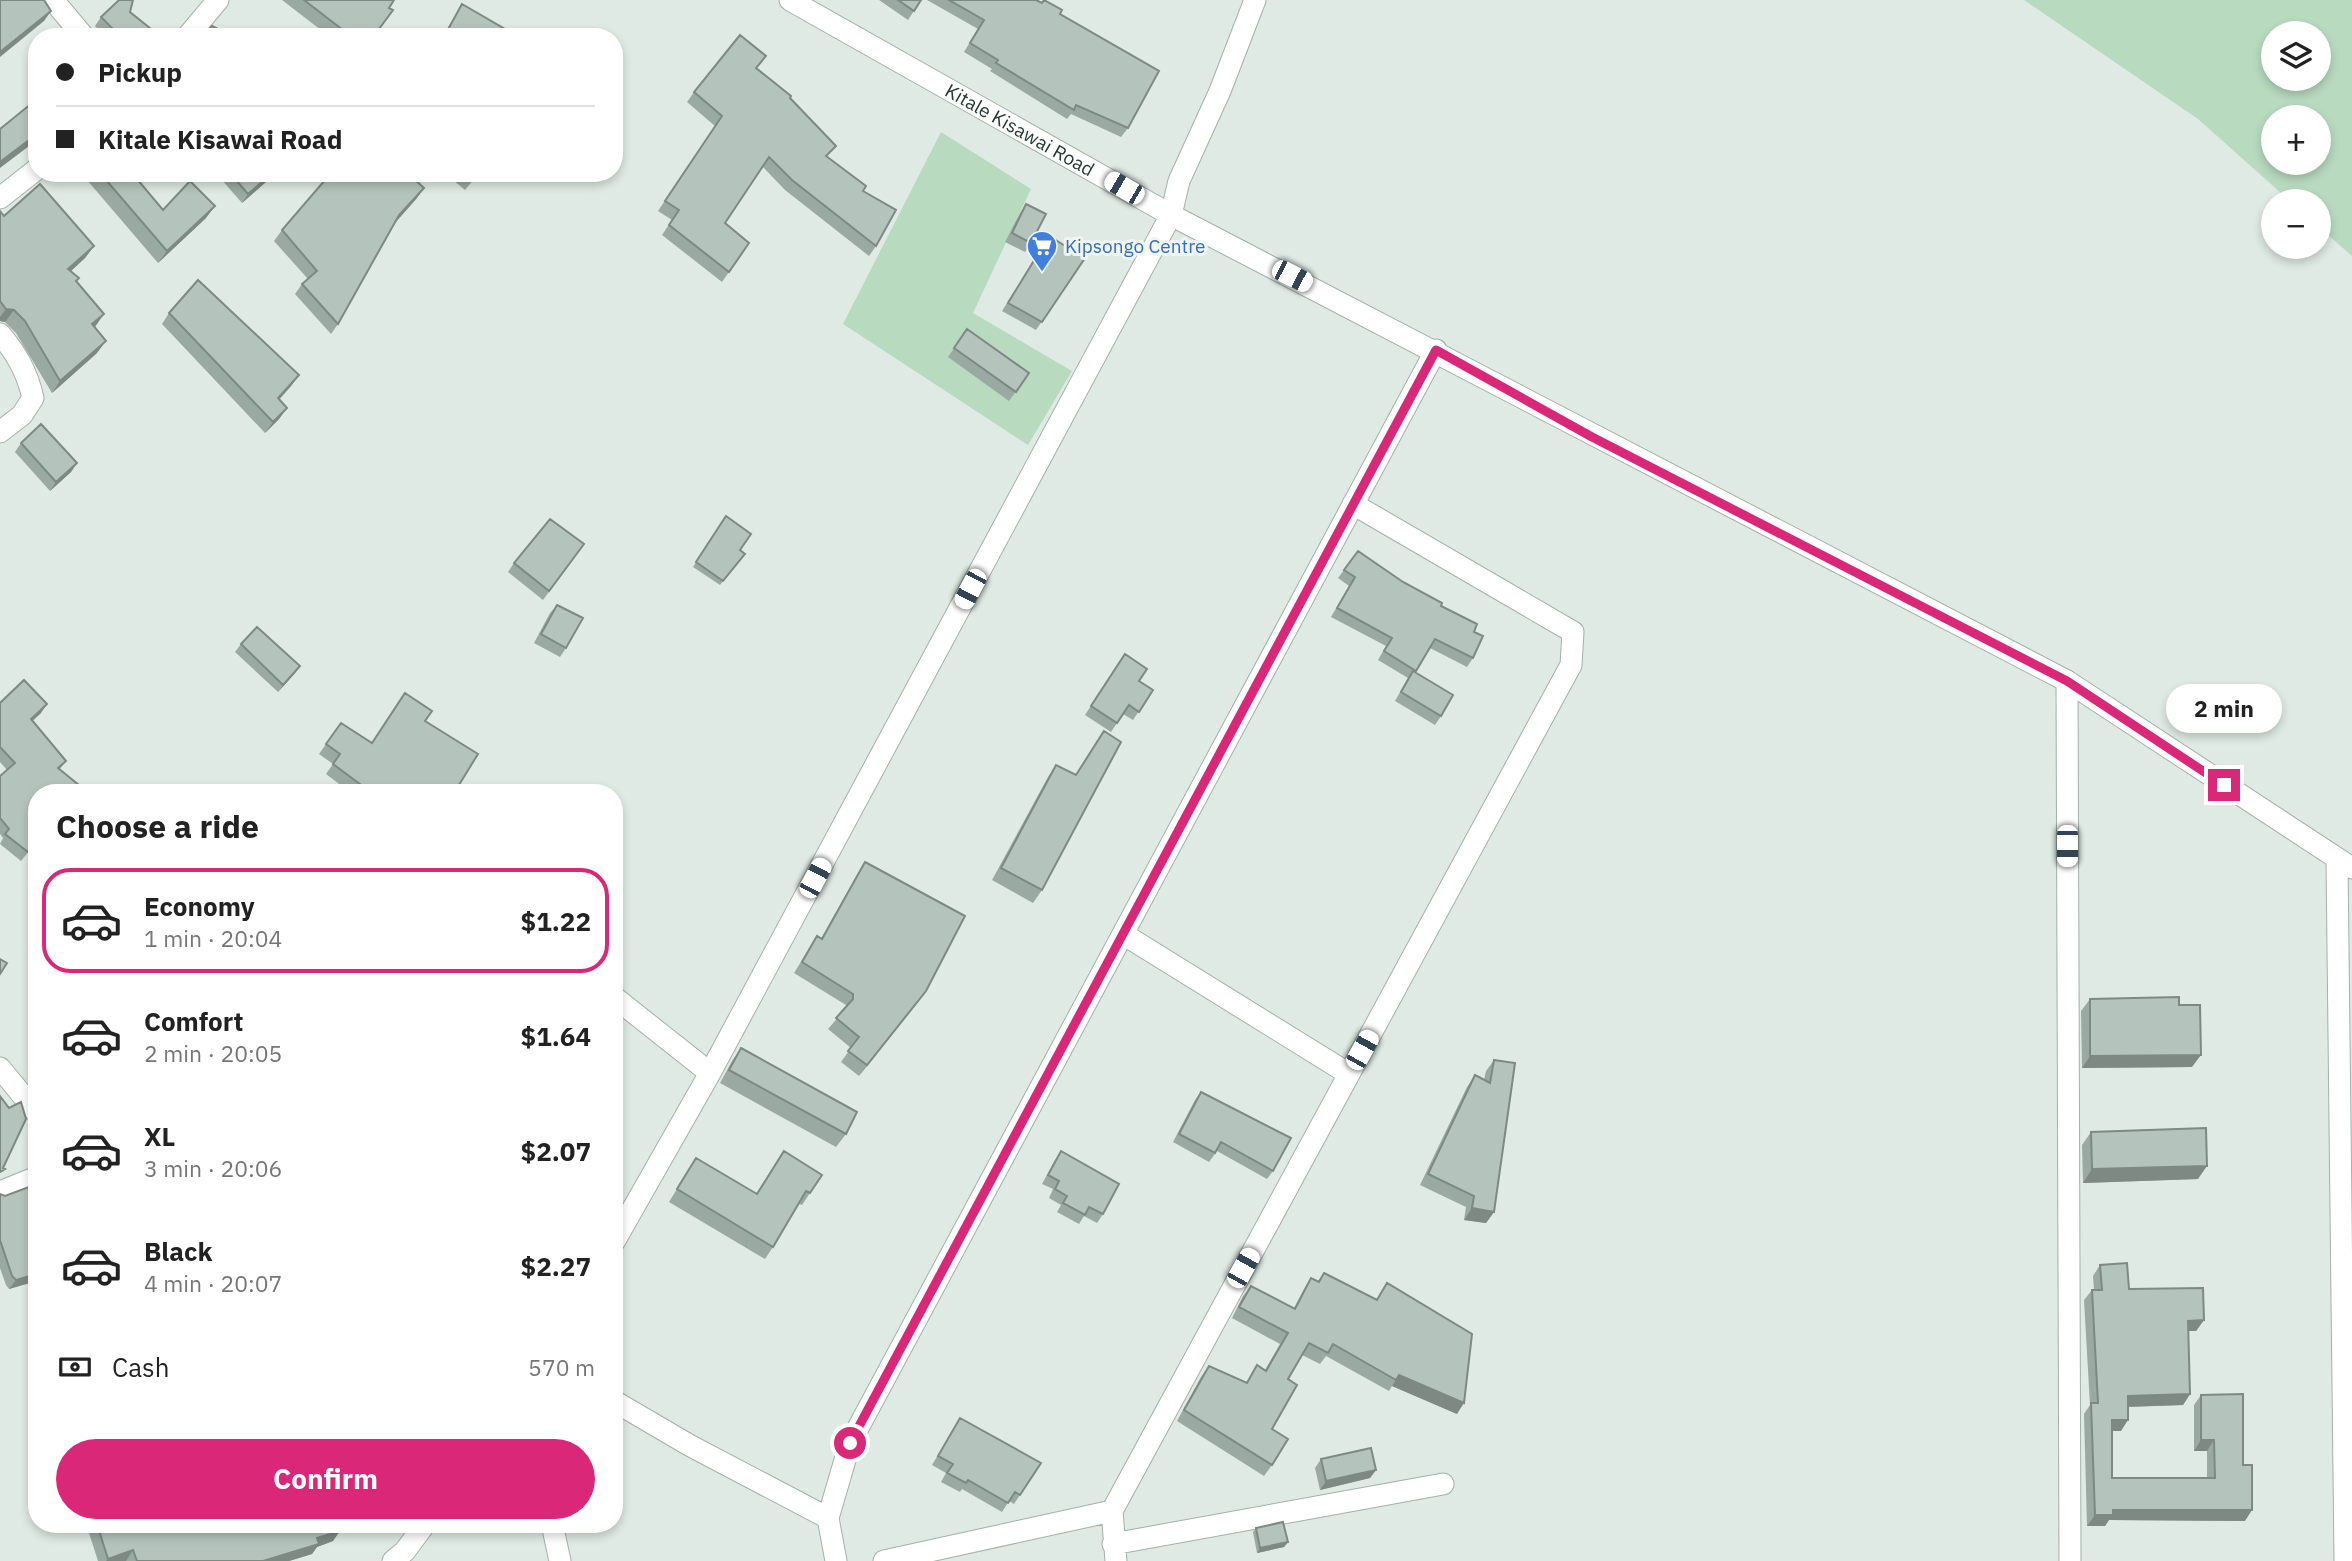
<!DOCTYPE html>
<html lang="en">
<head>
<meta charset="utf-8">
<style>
	:root { --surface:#fff; --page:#f6f6f6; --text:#222; --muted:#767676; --line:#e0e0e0; --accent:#db2777 }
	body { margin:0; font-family:"IBM Plex Sans",sans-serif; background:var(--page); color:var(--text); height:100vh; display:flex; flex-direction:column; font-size:26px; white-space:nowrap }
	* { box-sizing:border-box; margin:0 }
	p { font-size:23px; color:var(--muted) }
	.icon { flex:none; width:38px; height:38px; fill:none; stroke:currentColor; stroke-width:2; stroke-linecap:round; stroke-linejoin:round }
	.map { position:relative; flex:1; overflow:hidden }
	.details { position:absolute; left:28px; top:784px; width:595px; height:749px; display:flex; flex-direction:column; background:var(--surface); border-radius:28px; box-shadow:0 4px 10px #0003 }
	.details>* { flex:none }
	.top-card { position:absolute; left:28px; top:28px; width:595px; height:154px; border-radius:28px; box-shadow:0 4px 10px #0003; display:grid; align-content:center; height:154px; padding:0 28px; background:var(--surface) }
	.tools { position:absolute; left:2261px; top:21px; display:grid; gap:14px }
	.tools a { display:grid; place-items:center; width:70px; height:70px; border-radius:50%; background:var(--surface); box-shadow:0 4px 10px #0003; font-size:35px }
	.end { position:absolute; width:32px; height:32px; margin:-16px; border:9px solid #db2777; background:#fff; box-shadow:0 0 0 4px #fff }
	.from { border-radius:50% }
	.bubble { position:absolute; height:49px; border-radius:24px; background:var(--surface); box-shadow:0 4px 10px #0003; font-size:23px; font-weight:700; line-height:49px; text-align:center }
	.car { position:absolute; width:21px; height:42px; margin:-21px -10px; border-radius:9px; box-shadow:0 0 5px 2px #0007; background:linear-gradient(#fff 24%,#345 0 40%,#fff 0 76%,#345 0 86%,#fff 0) }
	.top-card b { display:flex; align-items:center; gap:24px; height:66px; font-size:26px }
	.top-card b+b { border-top:2px solid var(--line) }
	.top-card i { width:18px; height:18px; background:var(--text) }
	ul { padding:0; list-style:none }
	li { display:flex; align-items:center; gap:21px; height:105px; margin:0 14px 10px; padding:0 14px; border:4px solid transparent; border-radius:28px }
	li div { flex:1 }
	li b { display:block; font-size:26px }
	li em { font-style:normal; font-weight:700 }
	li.selected { border-color:var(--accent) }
	li>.icon { width:63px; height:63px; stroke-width:1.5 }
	h2 { padding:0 28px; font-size:32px; line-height:84px }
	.pay { display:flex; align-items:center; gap:18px; height:77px; padding:0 28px; font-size:26px }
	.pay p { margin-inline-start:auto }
	.primary-button { display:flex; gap:14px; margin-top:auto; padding:14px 28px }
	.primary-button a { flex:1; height:80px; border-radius:42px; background:var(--accent); color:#fff; font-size:28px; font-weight:700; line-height:80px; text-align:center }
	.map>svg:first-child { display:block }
	.green { fill:#b8dabf; fill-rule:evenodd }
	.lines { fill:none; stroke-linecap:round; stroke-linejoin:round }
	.minor-casing { stroke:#a2b1ab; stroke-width:23 }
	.tertiary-casing { stroke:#a2b1ab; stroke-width:23 }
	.minor { stroke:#fff; stroke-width:21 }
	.tertiary { stroke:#fff; stroke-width:21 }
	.wall { fill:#9ba9a3 }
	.shaded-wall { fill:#7e8984 }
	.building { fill:#b4c4bd; stroke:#7e8984; stroke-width:2 }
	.route { stroke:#db2777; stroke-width:9 }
	.labels { text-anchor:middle; stroke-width:6; stroke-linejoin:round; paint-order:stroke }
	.street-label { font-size:19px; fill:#213931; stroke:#eff6f2 }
	.shop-label { font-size:19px; fill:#366cbe; stroke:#eff6f2; text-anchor:start }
</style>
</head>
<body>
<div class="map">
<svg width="2352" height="1561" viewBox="0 0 2352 1561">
	<rect width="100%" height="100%" fill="#dfeae4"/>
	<path class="green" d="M2024,0H2352V256L2319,227V201H2290L2198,119ZM2273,33H2319V79H2273ZM2273,117H2319V163H2273Z
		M941,132L1031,189L973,313L1072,371L1028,445L843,324Z"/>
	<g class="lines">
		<g class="minor-casing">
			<path id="minor" d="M53,0L84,37
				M187,37L218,0
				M0,198L37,169
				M0,334C17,354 27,372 33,398L22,415L0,432
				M2067,681L2070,1561
				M2337,860L2345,1561
				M1123,934L1349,1074
				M614,997L710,1073
				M0,1068L37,1113
				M0,1192L37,1177
				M614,1242L710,1073L1171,215L1179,181L1220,91L1255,0
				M614,1401L689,1445L828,1518
				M552,1524L560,1561
				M1113,1544L1443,1484
				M393,1561L405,1551L425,1524
				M836,1561L828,1518L850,1443L1436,350
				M884,1561L1112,1511
				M1116,1561L1112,1511L1571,665L1573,632L1353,504"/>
		</g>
		<g class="tertiary-casing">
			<g id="tertiary">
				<path id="s1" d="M790,0L1171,215L2067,681L2352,868"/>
			</g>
		</g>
		<use href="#minor" class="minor"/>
		<use href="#tertiary" class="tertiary"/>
	</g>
	<path class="wall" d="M282,0H394L374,37H330Z
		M879,0H921L908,20Z
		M927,0H1036L1060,14L1128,128L1121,137L1071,114L1067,119L990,71L992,69L964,52L978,29Z
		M462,4L507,37H442Z
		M130,12L161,37H104L105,36L95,26L101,17Z
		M757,69L790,98L828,157L863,191L876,246L869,256L785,190L763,167L725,223L749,243L722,282L662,235L672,220L658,211L715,126L687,102L694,92Z
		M81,173H132L163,210L206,218L158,263Z
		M225,173H272L266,182L242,203L221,179Z
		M450,173H489L485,178L479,173L465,190L448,176Z
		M417,198L396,222L338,324L331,334L295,294L302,284L308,279L274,241L282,230Z
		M1026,204L1031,243L1025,252L1005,242L1020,213Z
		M0,211L4,216L94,246L85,258L71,271L77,281L95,327L97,353L52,393L16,333L5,322L0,321Z
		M1049,236L1085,258L1036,330L1002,311Z
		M169,313L299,375L291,386L279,400L287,408L279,419L265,433L162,324Z
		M967,329L1029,373L1009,401L948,357Z
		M21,443L77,463L71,472L50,491L15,452Z
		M726,516L740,550L745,554L720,585L693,567Z
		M584,544L543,600L508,572L514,563Z
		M1358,551L1403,582L1441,606L1474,632L1473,658L1467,667L1430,648L1415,673L1441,716L1435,725L1395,701L1408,678L1378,660L1386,646L1331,617L1349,586L1338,578Z
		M557,605L566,648L560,657L534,643L550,613Z
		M241,644L295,673L278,692L235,652Z
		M1125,654L1139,681L1153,690L1133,720L1123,714L1111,732L1085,715Z
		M0,703L41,713L32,721L66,761L60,769L37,841L21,861L0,844L3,838L0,834V776L7,770L0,762Z
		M425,721L454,793H351L326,774L333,764L319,754L341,723L371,743Z
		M1104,731L1042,890L1033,903L992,880L1048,777L1056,765L1076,775Z
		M865,862L926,991L859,1076L841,1062L851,1048L828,1029L846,1008V1005L794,973L817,936L821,939L858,873Z
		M2090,999L2179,1005L2192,1067L2082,1068L2081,1011Z
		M741,1048L846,1134L836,1147L720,1083L732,1061Z
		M1494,1060V1212L1486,1223L1464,1220L1466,1207L1420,1185L1467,1087L1475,1075L1484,1080L1486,1071Z
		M1201,1092L1273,1171L1267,1179L1217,1151L1209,1162L1173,1142L1195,1100Z
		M2091,1132L2198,1179L2083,1183L2082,1145Z
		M784,1151L810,1193L802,1205L799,1204L773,1247L765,1259L669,1202L696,1158L756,1194Z
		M1061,1151L1103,1214L1097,1223L1084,1216L1079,1224L1057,1212L1061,1205L1049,1198L1053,1189L1042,1184L1055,1160Z
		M0,1194L37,1266V1276L33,1282L9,1289L6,1285L0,1268Z
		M2100,1265L2129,1289L2204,1320L2196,1331H2188L2190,1394L2183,1405L2128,1407L2121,1431H2112V1478H2207V1451H2194V1405L2201,1395L2243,1465L2245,1521L2109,1520L2105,1526H2087L2084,1414L2090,1405L2084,1300L2092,1290H2094L2093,1276Z
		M1324,1273L1376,1300L1387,1283L1457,1414L1392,1386L1389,1391L1326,1356L1320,1364L1302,1355L1288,1379L1272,1429V1465L1264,1476L1177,1421L1201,1377L1209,1366L1246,1383L1257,1365L1265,1370L1280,1344L1232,1318L1243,1296L1251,1286L1294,1308L1304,1289L1311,1278L1318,1281Z
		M960,1418L1041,1463L1014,1504L1009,1501L1002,1512L962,1489L960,1492L941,1482L946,1473L932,1465Z
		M1321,1459L1376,1470L1370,1478L1320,1490L1315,1468Z
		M86,1524H338L333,1541L317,1547L312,1554L289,1561H98Z
		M1256,1528L1288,1542L1284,1547L1257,1553L1253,1532Z"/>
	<path class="shaded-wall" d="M51,11L44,21L0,57V52Z
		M37,134V140L0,168V162Z
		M272,173L266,182L242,203L248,194Z
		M424,188L417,198L392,226L399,215Z
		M215,206L206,218L158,263L167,251Z
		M94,246L85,258L60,281L68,269Z
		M6,309L14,310L5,322L0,321V317Z
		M104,314L95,327L83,336L92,324Z
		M106,341L97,353L52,393L60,381Z
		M299,375L291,386L270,409L278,398Z
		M287,408L279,419L265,433L273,422Z
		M77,463L71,472L50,491L56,482Z
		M300,666L295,673L278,692L283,685Z
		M47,704L41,713L25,728L31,719Z
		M926,991L918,1002L859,1076L867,1065Z
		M2201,1055L2192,1067L2082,1068L2090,1056Z
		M2207,1166L2198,1179L2083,1183L2092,1169Z
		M1472,1208L1494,1212L1486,1223L1464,1220Z
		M37,1274V1276L33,1282L9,1289L16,1280Z
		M2204,1320L2196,1331H2180L2188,1321Z
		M1399,1375L1464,1403L1457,1414L1392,1386Z
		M2190,1394L2183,1405L2121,1407L2128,1396Z
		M2112,1420H2128L2121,1431H2105Z
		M2201,1440H2214L2207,1451H2194Z
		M1376,1470L1370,1478L1320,1490L1326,1481Z
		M2113,1510H2252L2245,1521L2109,1520L2105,1526H2087L2095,1515Z
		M340,1531L333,1541L317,1547L312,1554L289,1561H263L317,1538Z
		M1288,1542L1284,1547L1257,1553L1260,1548Z
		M133,1550L126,1561H106L108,1559Z"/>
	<path class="building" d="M0,0H44L51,11L0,52Z
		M119,0H133L130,12L161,37H109L106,34L112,28L101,17Z
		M304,0H394L389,8L393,10L373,37H352Z
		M898,0H921L914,11Z
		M949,0H1036L1042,3L1044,0L1062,10L1060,14L1159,71L1128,128L1076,105L1074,110L996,63L998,60L970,43L984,20Z
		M462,4L510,32L507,37H444Z
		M212,26L233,37H201Z
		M740,35L766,56L756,68L791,96L790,98L836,146L826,156L866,186L863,191L896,210L876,246L792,180L769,157L725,223L749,243L729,272L669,225L679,210L665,201L722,116L694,92Z
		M37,99V134L0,162V129Z
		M100,173H132L163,210L190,181L215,206L167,251Z
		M230,173H272L248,194Z
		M331,173H408L424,188L399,215L338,324L302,284L317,271L282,230Z
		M462,173H478L471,181Z
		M40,184L94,246L68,269L79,278L76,281L104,314L92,324L106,341L60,381L25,321L14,310L6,309L0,301V211L4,216Z
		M1026,204L1046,214L1031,243L1012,233Z
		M1049,236L1085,258L1042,322L1008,303Z
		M198,280L299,375L278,398L287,408L273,422L169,313Z
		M967,329L1029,373L1016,392L954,348Z
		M41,424L77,463L56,482L21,443Z
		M726,516L751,534L740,550L745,554L723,581L696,562Z
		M550,519L584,544L549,591L514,563Z
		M1358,551L1403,582L1442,603L1441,606L1477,624L1474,632L1483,636L1473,658L1435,639L1416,671L1384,651L1392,638L1337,608L1355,577L1344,570Z
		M557,605L583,618L566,648L541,634Z
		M257,627L300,666L283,685L241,644Z
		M1125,654L1147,669L1139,681L1153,690L1139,712L1129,705L1117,723L1091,706Z
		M1413,671L1453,695L1441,716L1401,692Z
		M24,680L47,704L31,719L66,761L58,768L80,786L74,793H37V840L28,852L5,834L9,829L0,818V776L15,763L0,747V703Z
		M405,693L432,711L425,721L478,754L454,793H372L333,764L340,754L326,744L341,723L372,743Z
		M1104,731L1121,742L1042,890L1001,868L1056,765L1076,775Z
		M865,862L965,916L926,991L867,1065L848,1051L859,1037L836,1018L853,999V994L802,962L817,936L822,939Z
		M0,959L7,963L0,974Z
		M2179,997V1005H2200L2201,1055L2090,1056V999Z
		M741,1048L857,1112L846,1134L729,1070Z
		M1494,1060L1515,1063L1494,1212L1472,1208L1474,1196L1428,1174L1475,1075L1490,1083Z
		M1201,1092L1291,1138L1273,1171L1221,1142L1215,1153L1179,1134Z
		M0,1096L9,1108L21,1102L26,1119L3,1168L5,1169L0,1172Z
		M2206,1128L2207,1166L2092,1169L2091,1132Z
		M784,1151L822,1175L810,1193L806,1191L773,1247L677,1189L696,1158L757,1194Z
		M1061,1151L1119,1184L1103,1214L1089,1207L1085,1215L1063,1203L1067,1196L1055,1189L1059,1181L1048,1175Z
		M37,1184V1254L34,1255L37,1266V1274L16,1280L12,1276L0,1240V1194L5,1196Z
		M2127,1263L2129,1289L2203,1288L2204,1320L2188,1321L2190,1394L2128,1396V1420H2112V1478H2215L2214,1440H2201V1395L2243,1394V1465H2252V1510H2113V1515H2095L2091,1403H2098L2092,1290H2102L2100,1265Z
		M1324,1273L1377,1300L1387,1283L1472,1334L1464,1403L1399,1375L1396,1380L1333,1344L1328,1353L1309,1343L1288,1379L1297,1385L1272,1429L1288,1439L1272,1465L1184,1410L1209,1366L1247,1383L1257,1365L1266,1371L1288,1333L1239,1307L1251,1286L1295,1309L1311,1278L1319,1282Z
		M960,1418L1041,1463L1020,1495L1015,1492L1008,1503L968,1480L966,1483L947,1473L953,1464L938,1456Z
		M1371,1448L1376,1470L1326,1481L1321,1459Z
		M1283,1522L1288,1542L1260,1548L1256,1528Z
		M97,1524H338L340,1531L317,1538L319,1544L263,1561H137L133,1550L108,1559Z"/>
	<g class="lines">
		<path class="route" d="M850,1443L1436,350L1592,437L2067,681L2224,785"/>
	</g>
	<defs>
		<g id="supermarket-pin" transform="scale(1.575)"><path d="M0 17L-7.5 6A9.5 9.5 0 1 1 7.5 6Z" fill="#3f7fe0" stroke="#eff6f2"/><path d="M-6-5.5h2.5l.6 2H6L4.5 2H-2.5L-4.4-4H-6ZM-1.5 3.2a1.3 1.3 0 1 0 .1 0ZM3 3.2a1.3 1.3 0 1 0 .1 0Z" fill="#fff"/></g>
	</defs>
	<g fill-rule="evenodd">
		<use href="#supermarket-pin" x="1042" y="246"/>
	</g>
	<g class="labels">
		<g class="street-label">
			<text dy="7" stroke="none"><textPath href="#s1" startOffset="264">Kitale Kisawai Road</textPath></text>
		</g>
		<g class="shop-label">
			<text x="1065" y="253">Kipsongo Centre</text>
		</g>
	</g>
</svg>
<div class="tools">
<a><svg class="icon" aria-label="layers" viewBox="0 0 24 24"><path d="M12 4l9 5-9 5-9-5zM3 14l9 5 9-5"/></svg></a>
<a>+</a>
<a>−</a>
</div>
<i class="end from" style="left:850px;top:1443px"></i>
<i class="end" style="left:2224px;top:785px"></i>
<div class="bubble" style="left:2166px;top:684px;width:116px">2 min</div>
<i class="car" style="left:1124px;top:188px;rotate:300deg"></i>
<i class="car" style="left:1292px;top:276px;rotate:117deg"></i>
<i class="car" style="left:970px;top:589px;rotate:208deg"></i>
<i class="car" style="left:2067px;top:846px;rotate:180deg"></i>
<i class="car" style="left:815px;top:878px;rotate:28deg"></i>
<i class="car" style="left:1362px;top:1050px;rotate:29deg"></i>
<i class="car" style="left:1243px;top:1268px;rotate:29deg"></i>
<div class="top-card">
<b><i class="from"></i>Pickup</b>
<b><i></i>Kitale Kisawai Road</b>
</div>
<section class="details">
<h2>Choose a ride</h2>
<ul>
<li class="selected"><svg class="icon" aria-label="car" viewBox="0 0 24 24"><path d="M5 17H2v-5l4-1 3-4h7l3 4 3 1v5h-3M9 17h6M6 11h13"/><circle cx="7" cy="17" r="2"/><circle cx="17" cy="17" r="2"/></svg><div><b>Economy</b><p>1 min · 20:04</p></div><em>$1.22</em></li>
<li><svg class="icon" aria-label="car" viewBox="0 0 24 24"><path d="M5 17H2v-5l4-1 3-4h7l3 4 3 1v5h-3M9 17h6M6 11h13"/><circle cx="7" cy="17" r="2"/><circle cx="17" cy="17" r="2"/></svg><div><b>Comfort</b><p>2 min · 20:05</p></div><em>$1.64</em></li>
<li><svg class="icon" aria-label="car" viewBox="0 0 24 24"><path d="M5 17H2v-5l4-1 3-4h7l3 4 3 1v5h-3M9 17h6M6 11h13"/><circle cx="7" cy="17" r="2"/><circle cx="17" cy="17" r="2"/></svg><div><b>XL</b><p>3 min · 20:06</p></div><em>$2.07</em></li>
<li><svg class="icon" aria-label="car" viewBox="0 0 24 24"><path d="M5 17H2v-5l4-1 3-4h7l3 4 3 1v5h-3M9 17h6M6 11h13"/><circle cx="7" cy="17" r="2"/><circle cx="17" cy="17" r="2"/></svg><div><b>Black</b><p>4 min · 20:07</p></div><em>$2.27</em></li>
</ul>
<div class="pay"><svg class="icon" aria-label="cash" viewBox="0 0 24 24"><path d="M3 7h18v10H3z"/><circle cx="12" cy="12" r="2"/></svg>Cash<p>570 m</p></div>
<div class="primary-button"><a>Confirm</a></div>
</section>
</div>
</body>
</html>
